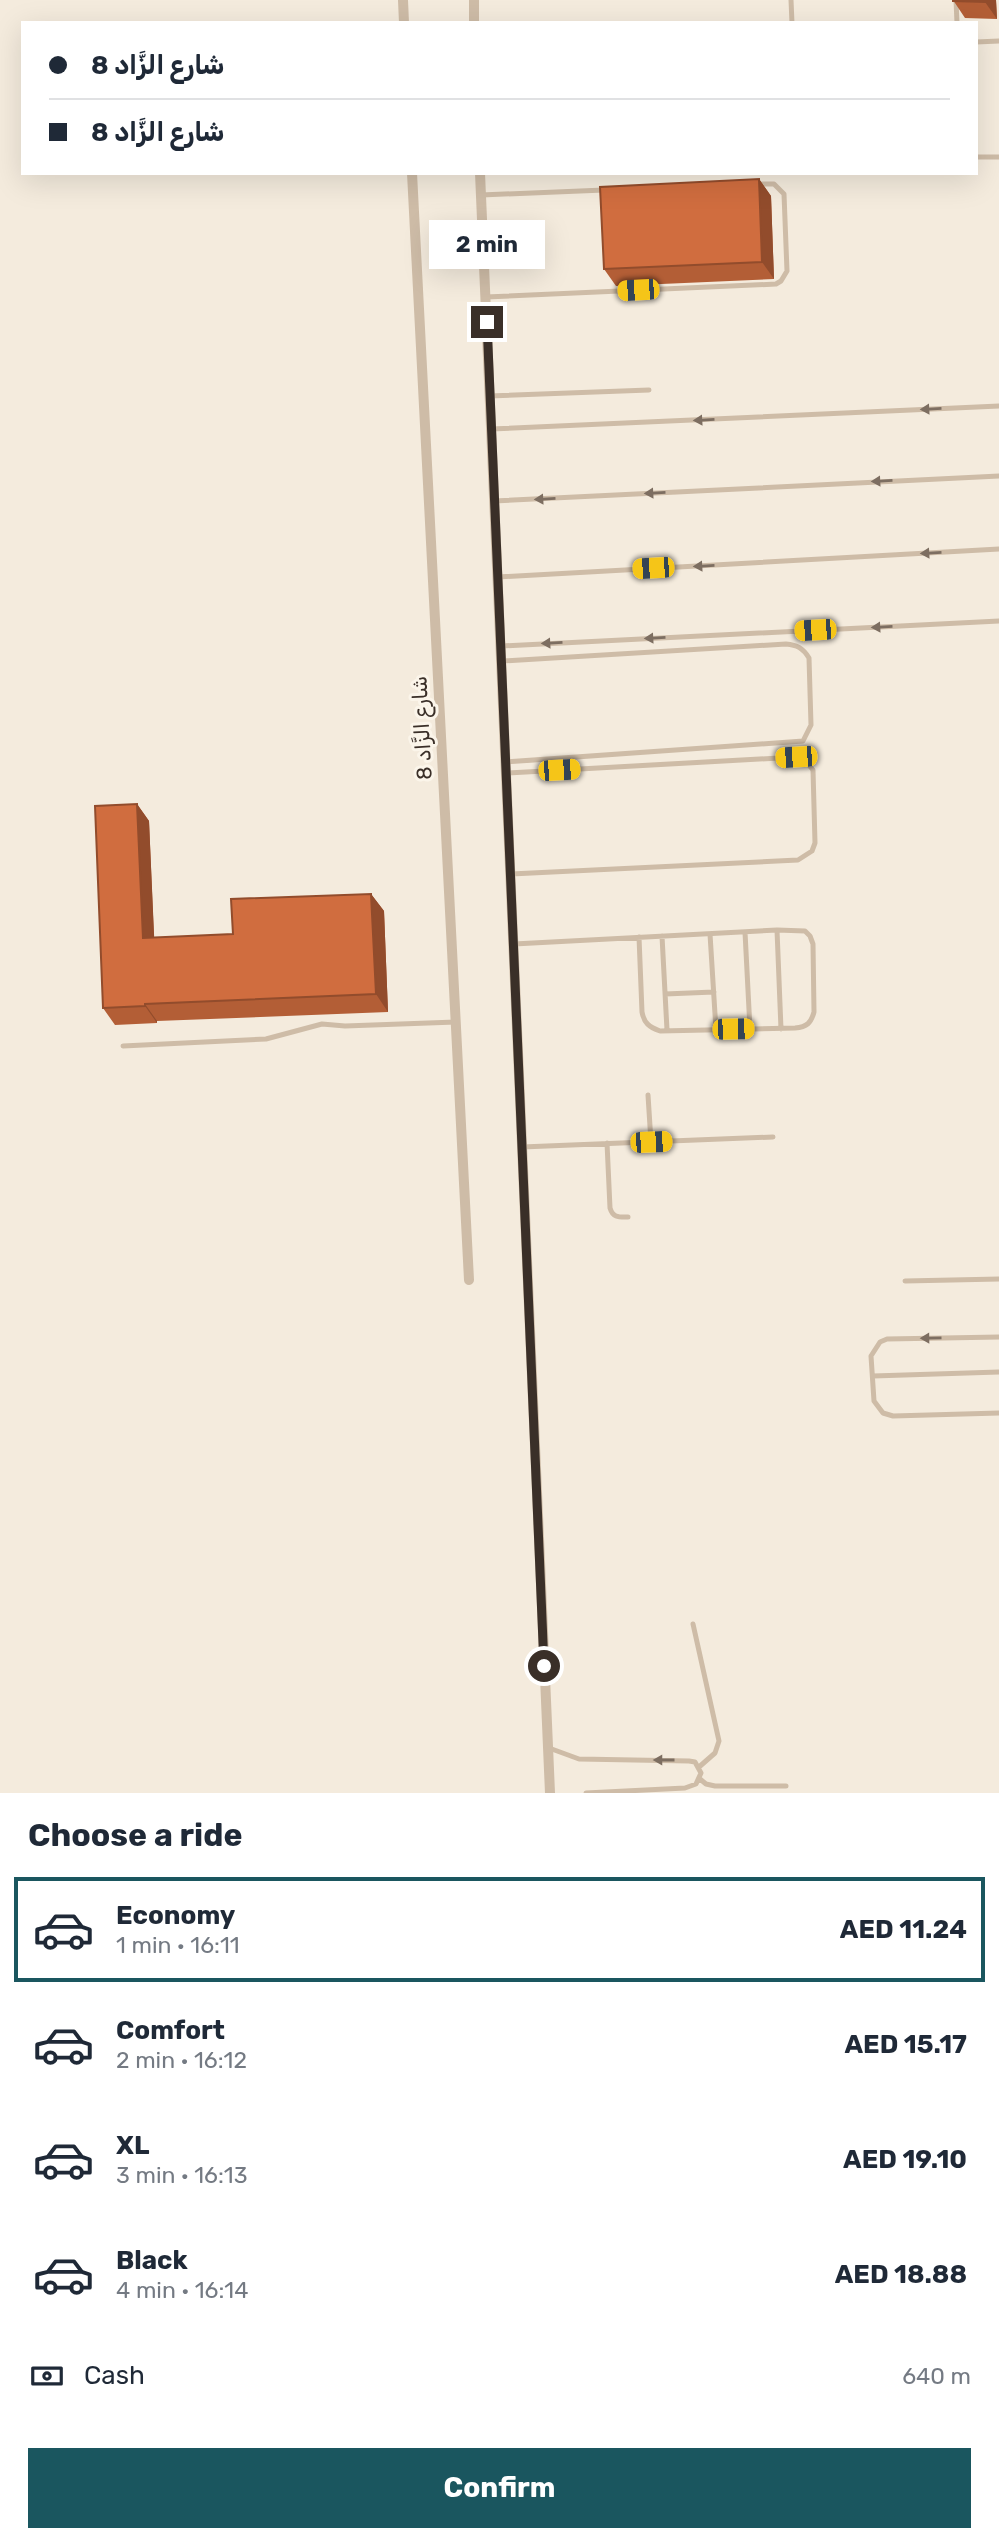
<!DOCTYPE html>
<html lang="en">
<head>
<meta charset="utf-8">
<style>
	:root { --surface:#fff; --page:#f2f2f3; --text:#1f2937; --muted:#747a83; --line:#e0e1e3; --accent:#1a565f }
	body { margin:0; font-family:Rubik,"Noto Sans Arabic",sans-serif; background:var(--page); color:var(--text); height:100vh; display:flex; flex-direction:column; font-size:26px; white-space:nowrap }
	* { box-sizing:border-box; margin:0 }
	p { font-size:23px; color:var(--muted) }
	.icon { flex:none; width:38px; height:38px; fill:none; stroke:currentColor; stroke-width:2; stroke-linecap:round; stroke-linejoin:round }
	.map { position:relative; height:1793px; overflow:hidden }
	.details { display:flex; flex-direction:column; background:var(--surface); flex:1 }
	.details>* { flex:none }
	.guide { position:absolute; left:21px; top:21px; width:957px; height:154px; border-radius:0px; box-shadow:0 7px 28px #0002; display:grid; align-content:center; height:154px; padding:0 28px; background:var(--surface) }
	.end { position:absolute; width:32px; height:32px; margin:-16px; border:9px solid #3a2f28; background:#fff; box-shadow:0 0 0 4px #fff }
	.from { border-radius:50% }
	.bubble { position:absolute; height:49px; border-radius:0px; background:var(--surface); box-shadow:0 7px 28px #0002; font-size:23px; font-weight:700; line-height:49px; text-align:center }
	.car { position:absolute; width:21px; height:42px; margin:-21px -10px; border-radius:9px; box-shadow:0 0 5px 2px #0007; background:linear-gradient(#f5c518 24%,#345 0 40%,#f5c518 0 76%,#345 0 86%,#f5c518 0) }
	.guide b { display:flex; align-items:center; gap:24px; height:66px; font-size:26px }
	.guide b+b { border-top:2px solid var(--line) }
	.guide i { width:18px; height:18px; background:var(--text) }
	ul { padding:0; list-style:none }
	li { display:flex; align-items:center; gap:21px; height:105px; margin:0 14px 10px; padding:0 14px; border:4px solid transparent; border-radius:0px }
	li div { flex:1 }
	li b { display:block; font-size:26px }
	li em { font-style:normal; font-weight:700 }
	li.current { border-color:var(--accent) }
	li>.icon { width:63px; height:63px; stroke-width:1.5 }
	h2 { padding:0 28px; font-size:32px; line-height:84px }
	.pay { display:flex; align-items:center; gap:18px; height:77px; padding:0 28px; font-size:26px }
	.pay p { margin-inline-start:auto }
	.action { display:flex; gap:14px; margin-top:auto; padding:14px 28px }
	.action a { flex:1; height:80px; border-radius:0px; background:var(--accent); color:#fff; font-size:28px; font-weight:700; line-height:80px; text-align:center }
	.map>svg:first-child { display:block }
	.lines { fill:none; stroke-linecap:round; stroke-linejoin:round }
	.lane { stroke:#cebca7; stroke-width:5 }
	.street { stroke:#cebca7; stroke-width:10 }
	.wall { fill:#b35e36 }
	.shaded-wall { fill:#924c2c }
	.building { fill:#d06d3f; stroke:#924c2c; stroke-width:2 }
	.oneway { fill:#7d6e61 }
	.route { stroke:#3a2f28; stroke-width:9 }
	.labels { text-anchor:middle; stroke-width:6; stroke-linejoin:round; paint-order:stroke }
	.street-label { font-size:21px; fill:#3a2f28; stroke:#fbf5ea }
</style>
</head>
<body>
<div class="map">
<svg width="999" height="1793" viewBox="0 0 999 1793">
	<rect width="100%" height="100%" fill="#f4ebdd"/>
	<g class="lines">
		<path class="lane" d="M791,0L792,23
			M956,0L957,23
			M976,42L999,41
			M976,157H999
			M481,195L604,190
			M486,297L776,284L781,281L787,271L784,194L774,184H757
			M489,396L649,390
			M491,429L999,406
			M494,501L999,476
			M498,577L999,549
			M501,646L999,621
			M502,661L786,644C797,645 803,648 809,658L811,725L803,741L506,762
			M507,773L796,757L804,759L813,770L815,843L812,851L798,860L511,874
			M777,930L781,1029
			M745,932L750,1029
			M710,934L716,1030
			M662,936L667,1030
			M514,944L777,930L805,931L810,936L813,944L814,1012C811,1023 807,1027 795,1028L660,1031C649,1027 644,1023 642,1012L639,937
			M665,994L714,992
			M123,1046L266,1039L322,1024L345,1026L456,1022
			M648,1095L651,1142
			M607,1143L610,1208C613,1218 619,1217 628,1217
			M522,1147L773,1137
			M905,1281L999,1279
			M999,1337L887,1339L880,1342L871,1356L874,1401L883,1413L893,1416L999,1413
			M873,1376L999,1372
			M693,1624L719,1741L715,1753L699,1767
			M549,1748L579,1759L689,1761L695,1762L701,1773L696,1784L685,1788L586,1793
			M700,1779L706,1784L715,1786H786"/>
		<path class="street" d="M403,0L404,23
			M474,0V23
			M412,173L469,1280
			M480,173L550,1793"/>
	</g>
	<path class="wall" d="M953,0H996L997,19L965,18Z
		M759,179L771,196L774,279L616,286L604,269Z
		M137,804L149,821L154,938L233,934L371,894L384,911L388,1012L157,1021V1023L115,1025L103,1008Z"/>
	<path class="shaded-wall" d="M985,0H996L997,19L985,2Z
		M759,179L771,196L774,279L762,262Z
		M137,804L149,821L155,956L143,938Z
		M371,894L384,911L388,1012L376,994Z
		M145,1004L157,1021V1023L145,1006Z"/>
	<path class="building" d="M953,0H985V2L953,1Z
		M759,179L762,262L604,269L600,187Z
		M137,804L143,938L233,934L231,899L371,894L376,994L145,1004V1006L103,1008L95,806Z"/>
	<defs><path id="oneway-solid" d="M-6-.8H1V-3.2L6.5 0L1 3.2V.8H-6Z" transform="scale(1.75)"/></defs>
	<g class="oneway">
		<use href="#oneway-solid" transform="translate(931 409) rotate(177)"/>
		<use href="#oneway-solid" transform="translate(704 420) rotate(177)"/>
		<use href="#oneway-solid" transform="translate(882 481) rotate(177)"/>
		<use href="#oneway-solid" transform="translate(655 493) rotate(177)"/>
		<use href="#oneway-solid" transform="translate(545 499) rotate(177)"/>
		<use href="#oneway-solid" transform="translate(931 553) rotate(177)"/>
		<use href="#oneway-solid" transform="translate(704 566) rotate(177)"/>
		<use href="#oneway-solid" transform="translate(882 627) rotate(177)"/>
		<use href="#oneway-solid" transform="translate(655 638) rotate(177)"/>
		<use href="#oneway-solid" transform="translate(552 643) rotate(177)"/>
		<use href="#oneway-solid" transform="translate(931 1338) rotate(179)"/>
		<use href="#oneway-solid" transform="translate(664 1760) rotate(-180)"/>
	</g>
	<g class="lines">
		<path class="route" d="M487,322L544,1666"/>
	</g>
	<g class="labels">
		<g class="street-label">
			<text transform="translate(422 728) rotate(-93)" y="7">شارع الزَّاد 8</text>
		</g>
	</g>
</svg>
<i class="end from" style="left:544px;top:1666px"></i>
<i class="end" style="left:487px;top:322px"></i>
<div class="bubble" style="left:429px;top:220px;width:116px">2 min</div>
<i class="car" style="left:638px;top:290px;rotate:267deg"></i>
<i class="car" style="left:653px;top:568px;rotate:267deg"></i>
<i class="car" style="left:815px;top:630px;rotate:267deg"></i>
<i class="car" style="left:796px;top:757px;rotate:267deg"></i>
<i class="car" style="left:559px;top:770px;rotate:87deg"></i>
<i class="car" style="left:733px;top:1029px;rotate:89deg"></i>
<i class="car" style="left:651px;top:1142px;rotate:88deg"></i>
<div class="guide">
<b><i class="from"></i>شارع الزَّاد 8</b>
<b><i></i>شارع الزَّاد 8</b>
</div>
</div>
<section class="details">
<h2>Choose a ride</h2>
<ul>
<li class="current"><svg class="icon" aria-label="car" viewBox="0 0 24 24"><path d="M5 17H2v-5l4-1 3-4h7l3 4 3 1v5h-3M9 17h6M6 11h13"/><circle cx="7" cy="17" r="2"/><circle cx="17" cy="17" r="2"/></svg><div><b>Economy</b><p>1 min · 16:11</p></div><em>AED 11.24</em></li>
<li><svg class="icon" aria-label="car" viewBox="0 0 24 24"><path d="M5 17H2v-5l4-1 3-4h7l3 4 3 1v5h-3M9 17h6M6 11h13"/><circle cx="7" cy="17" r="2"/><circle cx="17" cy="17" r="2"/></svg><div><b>Comfort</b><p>2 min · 16:12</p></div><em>AED 15.17</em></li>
<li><svg class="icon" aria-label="car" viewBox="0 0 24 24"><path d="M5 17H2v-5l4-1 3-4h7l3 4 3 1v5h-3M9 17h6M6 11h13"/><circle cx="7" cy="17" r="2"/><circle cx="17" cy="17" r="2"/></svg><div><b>XL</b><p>3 min · 16:13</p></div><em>AED 19.10</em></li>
<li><svg class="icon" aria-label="car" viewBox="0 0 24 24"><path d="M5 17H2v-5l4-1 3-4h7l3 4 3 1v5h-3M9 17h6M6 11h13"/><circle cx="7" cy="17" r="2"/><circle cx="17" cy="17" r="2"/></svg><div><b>Black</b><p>4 min · 16:14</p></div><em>AED 18.88</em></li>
</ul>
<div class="pay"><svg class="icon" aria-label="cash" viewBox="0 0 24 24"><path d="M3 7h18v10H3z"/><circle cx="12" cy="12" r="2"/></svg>Cash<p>640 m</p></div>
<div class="action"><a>Confirm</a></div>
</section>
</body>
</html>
